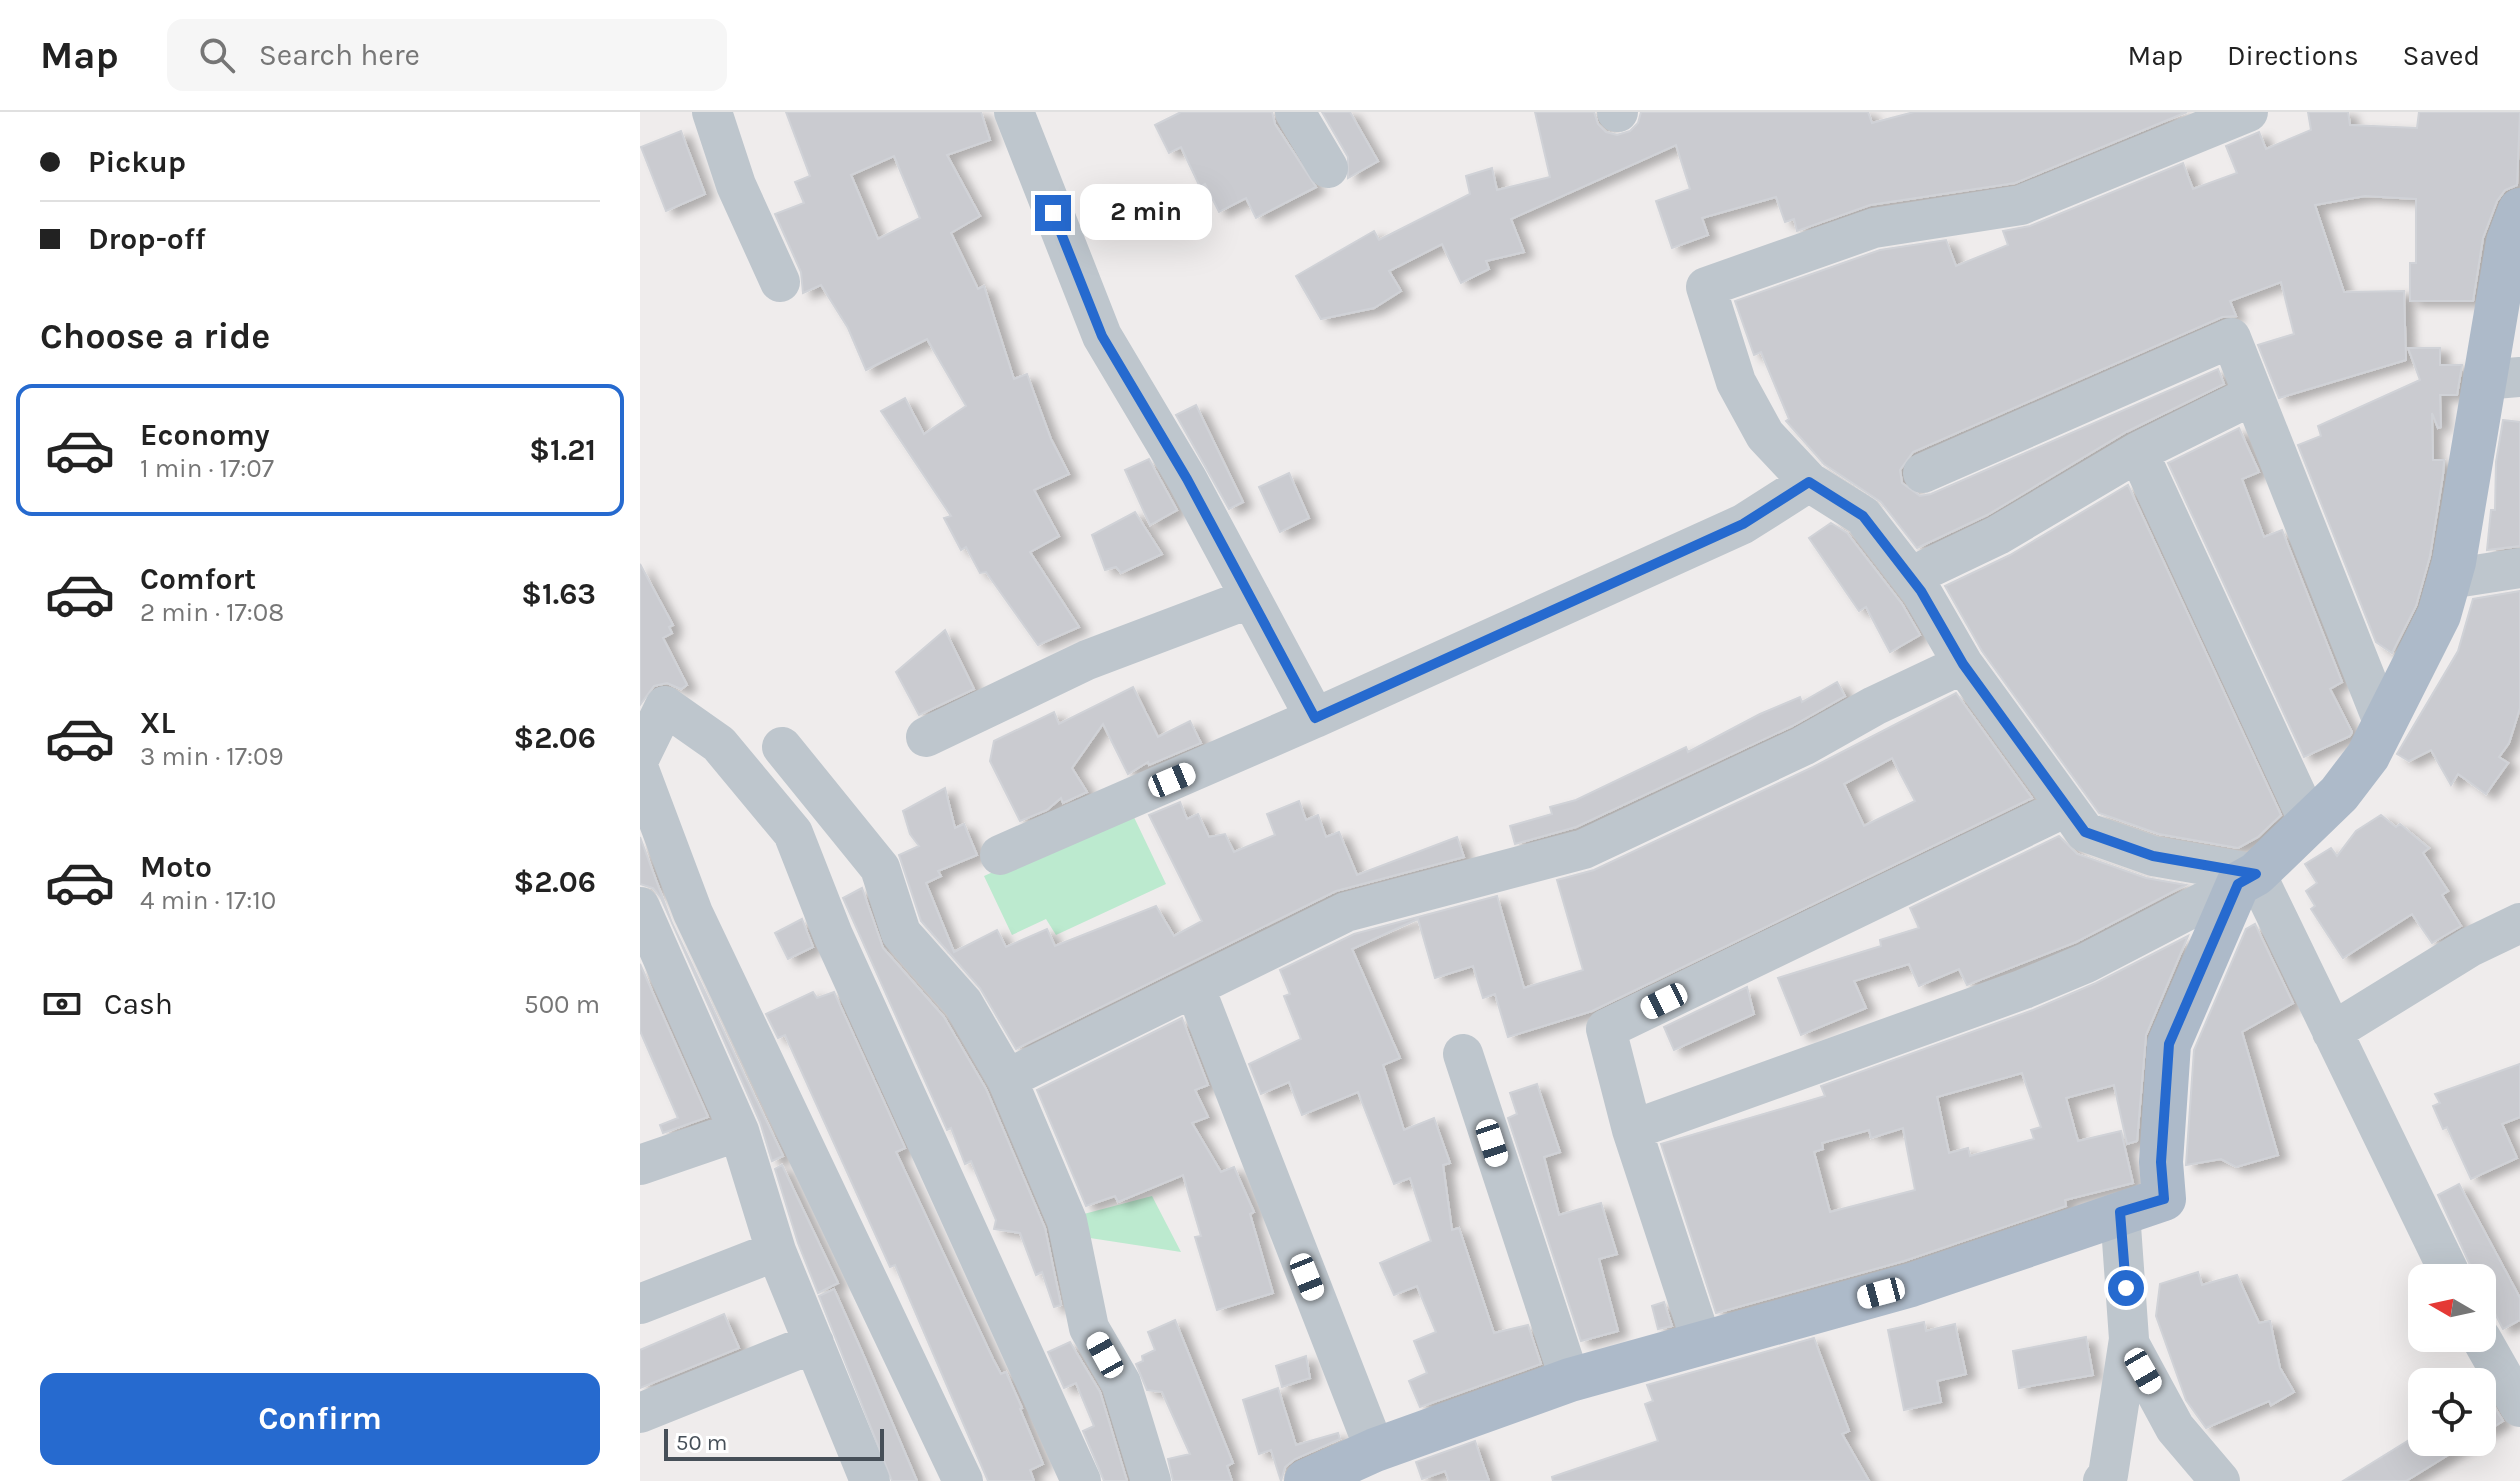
<!DOCTYPE html>
<html lang="en">
<head>
<meta charset="utf-8">
<style>
	:root { --surface:#fff; --page:#f6f6f6; --text:#222; --muted:#767676; --line:#e0e0e0; --accent:#266acf }
	body { margin:0; font-family:Karla,sans-serif; background:var(--page); color:var(--text); height:100vh; display:flex; flex-direction:column; font-size:30px; white-space:nowrap }
	* { box-sizing:border-box; margin:0 }
	p { font-size:26px; color:var(--muted) }
	.icon { flex:none; width:44px; height:44px; fill:none; stroke:currentColor; stroke-width:2; stroke-linecap:round; stroke-linejoin:round }
	.map { position:relative; flex:1; overflow:hidden }
	.details { display:flex; flex-direction:column; background:var(--surface); width:640px }
	.details>* { flex:none }
	.guide { display:grid; align-content:center; height:176px; padding:0 40px; background:var(--surface) }
	.needle { width:52px; rotate:279deg }
	.fabs { position:absolute; left:1768px; top:1152px; display:grid; gap:16px }
	.fabs a { display:grid; place-items:center; width:88px; height:88px; border-radius:16px; background:var(--surface); box-shadow:0 8px 32px #0002; font-size:40px }
	.scale { position:absolute; left:24px; bottom:20px; width:220px; box-sizing:border-box; padding-left:8px; border:4px solid #464f58; border-top:0; font-size:22px; line-height:28px; white-space:nowrap; color:#464f58; -webkit-text-stroke:6px #fff; paint-order:stroke }
	.end { position:absolute; width:36px; height:36px; margin:-18px; border:10px solid #266acf; background:#fff; box-shadow:0 0 0 4px #fff }
	.from { border-radius:50% }
	.bubble { position:absolute; height:56px; border-radius:16px; background:var(--surface); box-shadow:0 8px 32px #0002; font-size:26px; font-weight:700; line-height:56px; text-align:center }
	.car { position:absolute; width:24px; height:48px; margin:-24px -12px; border-radius:10px; box-shadow:0 0 6px 2px #0007; background:linear-gradient(#fff 24%,#345 0 40%,#fff 0 76%,#345 0 86%,#fff 0) }
	.guide b { display:flex; align-items:center; gap:28px; height:76px; font-size:30px }
	.guide b+b { border-top:2px solid var(--line) }
	.guide i { width:20px; height:20px; background:var(--text) }
	ul { padding:0; list-style:none }
	li { display:flex; align-items:center; gap:24px; height:132px; margin:0 16px 12px; padding:0 24px; border:4px solid transparent; border-radius:16px }
	li div { flex:1 }
	li b { display:block; font-size:30px }
	li em { font-style:normal; font-weight:700 }
	li.active { border-color:var(--accent) }
	li>.icon { width:72px; height:72px; stroke-width:1.5 }
	h2 { padding:0 40px; font-size:36px; line-height:96px }
	.pay { display:flex; align-items:center; gap:20px; height:88px; padding:0 40px; font-size:30px }
	.pay p { margin-inline-start:auto }
	.action { display:flex; gap:16px; margin-top:auto; padding:16px 40px }
	.action a { flex:1; height:92px; border-radius:16px; background:var(--accent); color:#fff; font-size:32px; font-weight:700; line-height:92px; text-align:center }
	header { display:flex; align-items:center; gap:48px; box-sizing:border-box; height:112px; padding:0 40px; background:var(--surface); border-bottom:2px solid var(--line) }
	header strong { font-size:38px }
	nav { display:flex; gap:44px; margin-inline-start:auto; font-size:28px }
	.search { width:560px; height:72px; background:var(--page); display:flex; align-items:center; gap:20px; box-sizing:border-box; padding:0 28px; border-radius:16px; color:var(--muted); font-size:30px }
	main { display:flex; flex:1; min-height:0 }
	.map>svg:first-child { display:block }
	.green { fill:#bceacf }
	.building { fill:#cacbd0; stroke:#d0d2d7; stroke-width:2; fill-rule:evenodd; filter:url(#shadow) }
	.lines { fill:none; stroke-linecap:round; stroke-linejoin:round }
	.minor { stroke:#bec6cd; stroke-width:40 }
	.major { stroke:#adbac9; stroke-width:44 }
	.route { stroke:#266acf; stroke-width:10 }
</style>
</head>
<body>
<header>
<strong>Map</strong>
<div class="search"><svg class="icon" aria-label="search" viewBox="0 0 24 24"><circle cx="10" cy="10" r="6"/><path d="M15 15l6 6"/></svg>Search here</div>
<nav><a>Map</a><a>Directions</a><a>Saved</a></nav>
</header>
<main>
<section class="details">
<div class="guide">
<b><i class="from"></i>Pickup</b>
<b><i></i>Drop-off</b>
</div>
<h2>Choose a ride</h2>
<ul>
<li class="active"><svg class="icon" aria-label="car" viewBox="0 0 24 24"><path d="M5 17H2v-5l4-1 3-4h7l3 4 3 1v5h-3M9 17h6M6 11h13"/><circle cx="7" cy="17" r="2"/><circle cx="17" cy="17" r="2"/></svg><div><b>Economy</b><p>1 min · 17:07</p></div><em>$1.21</em></li>
<li><svg class="icon" aria-label="car" viewBox="0 0 24 24"><path d="M5 17H2v-5l4-1 3-4h7l3 4 3 1v5h-3M9 17h6M6 11h13"/><circle cx="7" cy="17" r="2"/><circle cx="17" cy="17" r="2"/></svg><div><b>Comfort</b><p>2 min · 17:08</p></div><em>$1.63</em></li>
<li><svg class="icon" aria-label="car" viewBox="0 0 24 24"><path d="M5 17H2v-5l4-1 3-4h7l3 4 3 1v5h-3M9 17h6M6 11h13"/><circle cx="7" cy="17" r="2"/><circle cx="17" cy="17" r="2"/></svg><div><b>XL</b><p>3 min · 17:09</p></div><em>$2.06</em></li>
<li><svg class="icon" aria-label="car" viewBox="0 0 24 24"><path d="M5 17H2v-5l4-1 3-4h7l3 4 3 1v5h-3M9 17h6M6 11h13"/><circle cx="7" cy="17" r="2"/><circle cx="17" cy="17" r="2"/></svg><div><b>Moto</b><p>4 min · 17:10</p></div><em>$2.06</em></li>
</ul>
<div class="pay"><svg class="icon" aria-label="cash" viewBox="0 0 24 24"><path d="M3 7h18v10H3z"/><circle cx="12" cy="12" r="2"/></svg>Cash<p>500 m</p></div>
<div class="action"><a>Confirm</a></div>
</section>
<div class="map">
<svg width="1880" height="1369" viewBox="0 0 1880 1369">
	<defs>
		<filter id="shadow"><feDropShadow dx="9" dy="5" stdDeviation="4" flood-color="#0004"/></filter>
	</defs>
	<rect width="100%" height="100%" fill="#efecec"/>
	<path class="green" d="M491,699L526,772L416,823L406,807L372,823L344,764Z
		M512,1084L541,1140L450,1126L440,1103Z"/>
	<path class="building" d="M146,0H341L350,28L307,43L340,104L311,121L338,177L344,174L374,267L387,262L411,327L429,362L394,378L419,424L390,440L439,515L398,533L346,460L340,461L326,435L321,438L304,406L311,404L241,299L265,286L284,322L326,294L287,227L226,258L208,216L181,173L163,181L161,160L135,102L164,91L155,70L170,64ZM254,44L280,106L238,127L211,63Z
		M541,0H632L635,12L676,75L616,106L606,86L579,100L565,72L560,75L541,35L529,41L515,13Z
		M682,0H710L738,49L708,66V45Z
		M895,0H954L958,12L966,20L977,23L990,19L998,11L1001,0H1228L1232,11L1274,0H1547L1375,71L1230,93L1157,119L1154,107L1145,110L1136,85L1062,106L1068,123L1032,136L1016,89L1050,77L1036,33L871,107L884,140L846,149L849,157L821,171L802,132L749,159L761,179L734,196L681,207L656,164L734,119L739,128L830,82L826,64L852,56L857,78L910,65Z
		M1668,0H1708L1710,13L1777,16L1779,0H1880L1877,73L1865,78L1857,89L1843,126L1833,189H1770V151H1776V87L1725,84L1675,93L1704,180L1764,179L1766,248L1639,286L1618,233L1654,222L1641,170L1590,189L1596,204L1582,205L1273,340L1260,358L1262,371L1280,384L1291,382L1578,257L1584,272L1486,320L1347,403L1277,436L1241,390L1184,352L1146,309L1149,307L1121,240L1114,243L1095,189L1240,138L1306,128L1316,154L1368,133L1363,119L1390,114L1543,51L1553,77L1597,61L1586,34L1619,20L1626,37L1671,18Z
		M41,19L65,82L26,99L1,35Z
		M1768,236H1800V253H1822L1817,283H1800L1801,315L1798,316L1792,301L1793,348H1804L1803,363L1790,444L1776,494L1752,541L1736,530L1658,333L1681,324L1678,314L1780,268Z
		M556,293L603,390L589,397L536,303Z
		M1863,308L1880,310V434L1847,438L1851,398H1855L1856,350Z
		M1599,316L1619,360L1602,367L1624,425L1642,418L1702,570L1690,577L1712,620L1710,624L1664,645L1528,351Z
		M509,347L537,398L510,413L485,358Z
		M649,361L669,406L640,420L619,375Z
		M1488,373L1641,703L1618,725L1598,736L1519,722L1459,701L1342,539L1305,474L1370,443Z
		M495,400L522,442L481,461L476,455L465,458L452,423Z
		M1191,411L1207,421L1262,492L1280,523L1250,540L1226,495L1219,499L1169,426Z
		M0,452L33,513L29,515L32,521L23,526L47,573L41,577L27,571L14,574L0,593Z
		M1880,479V596L1869,631L1859,645L1868,651L1846,682L1818,662L1811,673L1791,638L1769,649L1757,642L1818,539L1833,487Z
		M305,518L334,577L279,603L256,560Z
		M1197,570L1205,584L1152,614L936,715L875,732L870,714L912,702L910,695L936,688L1046,635L1048,640L1120,602L1160,585L1162,590Z
		M493,575L518,625L550,609L561,631L509,653L508,650L488,662L463,612L432,656L447,680L423,691L421,686L407,698L380,709L350,649L354,629L414,600L419,612Z
		M1316,581L1392,686L952,899L868,925L855,882L843,886L833,854L795,866L778,807L712,837L760,946L743,953L764,1018L794,1006L810,1051L803,1053L812,1118L819,1116L854,1221L888,1213L901,1252L780,1295L769,1269L787,1261L774,1229L796,1220L777,1174L754,1183L740,1151L791,1129L770,1066L754,1072L718,980L662,1003L649,970L621,982L609,952L661,927L644,884L650,882L640,858L714,822L857,784L884,876L943,858L917,768L954,758L1173,655ZM1252,646L1275,689L1224,714L1204,672Z
		M305,676L315,716L324,712L337,743L298,759L301,764L286,771L314,840L357,818L366,835L407,817L415,834L516,794L534,824L562,809L509,703L540,690L547,707L558,702L569,725L585,722L594,740L635,723L627,702L659,689L666,708L678,703L686,725L699,720L717,763L817,725L824,745L696,779L376,937L340,876L281,809L259,743L279,734L270,722L263,699Z
		M1741,703L1756,715L1760,712L1789,736L1783,741L1808,779L1802,783L1821,814L1792,831L1772,802L1703,846L1671,797L1675,794L1666,779L1677,771L1665,752L1691,736L1697,744L1716,719Z
		M1419,724L1437,742L1506,766L1546,773L1436,830L1327,873L1319,857L1279,874L1269,852L1214,869L1226,896L1161,923L1138,866L1241,834L1240,828L1279,816L1270,796Z
		M0,725L32,811L143,1044L132,1049L120,1010L21,786L13,776L0,772Z
		M222,776L243,836L304,905L346,977L405,1116L421,1193L414,1195L402,1160L396,1163L380,1121L354,1117L356,1108L331,1049L325,1052L311,1016L307,1018L203,786Z
		M162,807L173,835L148,847L135,821Z
		M1615,812L1653,891L1602,920L1638,1043L1596,1055L1581,1047L1546,1053L1554,938L1606,817Z
		M1548,824L1506,923L1497,1029L1487,1032L1474,973L1426,986L1438,1029L1481,1019L1493,1071L1425,1088L1426,1094L1264,1149L1076,1201L1021,1032L1185,984L1181,974L1393,898L1456,871ZM1382,961L1401,1015L1391,1018L1394,1027L1330,1044L1328,1036L1309,1041L1297,985ZM1263,1016L1275,1078L1190,1100L1174,1040L1183,1037L1182,1031L1229,1018L1231,1026Z
		M0,852L68,1005L23,1021L20,1013L38,1006L0,919Z
		M1107,875L1114,902L1034,938L1024,915Z
		M173,880L177,886L194,880L265,1036L256,1040L353,1247L361,1262L366,1260L382,1296L380,1297L403,1352L390,1358L394,1369H348L255,1153L250,1155L145,923L138,926L126,902Z
		M542,906L568,973L555,978L568,1005L552,1011L581,1060L594,1055L614,1100L610,1102L633,1181L577,1198L555,1125L561,1124L543,1063L478,1090L475,1084L446,1094L397,978Z
		M1880,952V1005L1862,1012L1877,1046L1831,1067L1807,1015L1803,1017L1793,994L1800,991L1795,982Z
		M897,972L920,1040L904,1045L919,1103L961,1091L977,1142L959,1147L978,1219L941,1229L868,1006L877,1002L870,981Z
		M142,1053L198,1171L178,1181L158,1131L135,1057Z
		M1819,1072L1880,1186V1208L1863,1217L1842,1177V1166H1836L1798,1083Z
		M1558,1160L1562,1173L1597,1163L1619,1211L1630,1209L1640,1256L1654,1280L1631,1293L1629,1289L1566,1316L1546,1288L1516,1204L1520,1172Z
		M194,1177L223,1242L277,1369H252L179,1184Z
		M1024,1190L1032,1214L1018,1217L1012,1194Z
		M84,1202L99,1236L0,1276V1238Z
		M535,1208L593,1351L587,1354L592,1369H533L528,1347L550,1342L522,1280L507,1278L496,1252L503,1249L502,1244L515,1238L508,1220Z
		M1284,1210L1286,1219L1315,1212L1326,1262L1297,1269L1301,1290L1264,1298L1248,1218Z
		M1446,1225L1453,1263L1379,1276L1373,1239Z
		M1174,1226L1209,1319L1202,1322L1229,1369H913L912,1365L1018,1329L1005,1292L1013,1289L1007,1273Z
		M430,1230L460,1280L487,1369H464L443,1319L454,1314L436,1271L424,1276L408,1240Z
		M666,1244L670,1266L642,1275L636,1254Z
		M1842,1275L1863,1309L1842,1322Z
		M638,1276L656,1333L698,1321L700,1327L655,1347L645,1355L641,1369L631,1338L619,1342L603,1288Z
		M1782,1320V1330H1829L1766,1369H1703Z
		M835,1329L849,1369H809L805,1359L782,1367L776,1350Z"/>
	<g class="lines">
		<path class="minor" d="M72,0L96,73L140,170
			M374,0L462,224L547,367L675,606L1103,412L1169,370L1223,404L1281,479L1323,552L1445,720L1513,744L1616,762L1812,1166
			M655,0L688,56
			M977,0H978
			M1843,268L1880,265
			M1498,340L1613,283
			M1283,361L1591,226L1743,610
			M1169,370L1125,323L1096,270L1066,175L1234,116L1381,93L1608,0
			M1270,465L1358,423L1498,340L1670,712
			M1809,467L1880,456
			M286,625L447,548L611,486
			M142,635L240,756L261,821L323,891L367,967L427,1109L449,1216L481,1271L511,1369
			M0,645L25,594L79,632L153,721L193,823L441,1369
			M0,660L53,801L323,1369
			M360,743L675,606
			M0,795L99,1019L136,1139L230,1369
			M555,876L735,1338
			M1692,920L1830,835L1880,811
			M823,942L930,1268
			M367,967L706,800L944,737L1163,634L1234,594L1323,552
			M992,1018L1384,877L1446,851L1598,772
			M0,1053L99,1019
			M0,1192L136,1139
			M1841,1226L1880,1295
			M1062,1231L992,1018L966,917L1426,695
			M1489,1231L1535,1316L1580,1369
			M0,1301L174,1231
			M1463,1369L1468,1363L1489,1227L1480,1100"/>
		<path class="major" d="M666,1369L735,1338L930,1268L1271,1173L1524,1087L1521,1050L1529,932L1598,772L1616,762L1699,682L1728,644L1799,503L1814,450L1868,130L1880,98"/>
	</g>
	<g class="lines">
		<path class="route" d="M413,101L462,224L547,367L675,606L1103,412L1169,370L1223,404L1281,479L1323,552L1445,720L1513,744L1616,762L1598,772L1529,932L1521,1050L1524,1087L1480,1100L1486,1176"/>
	</g>
</svg>
<div class="fabs">
<a><svg class="needle" viewBox="-14 -14 28 28"><path d="M0-13l5 13h-10z" fill="#e53935"/><path d="M0 13l5-13h-10z" fill="#767676"/></svg></a>
<a><svg class="icon" aria-label="locate" viewBox="0 0 24 24"><circle cx="12" cy="12" r="6"/><path d="M12 2v4M12 18v4M2 12h4M18 12h4"/></svg></a>
</div>
<div class="scale">50 m</div>
<i class="end from" style="left:1486px;top:1176px"></i>
<i class="end" style="left:413px;top:101px"></i>
<div class="bubble" style="left:440px;top:72px;width:132px">2 min</div>
<i class="car" style="left:532px;top:668px;rotate:67deg"></i>
<i class="car" style="left:1024px;top:889px;rotate:244deg"></i>
<i class="car" style="left:852px;top:1031px;rotate:162deg"></i>
<i class="car" style="left:667px;top:1165px;rotate:158deg"></i>
<i class="car" style="left:1241px;top:1181px;rotate:255deg"></i>
<i class="car" style="left:465px;top:1243px;rotate:331deg"></i>
<i class="car" style="left:1503px;top:1259px;rotate:150deg"></i>
</div>
</main>
</body>
</html>
